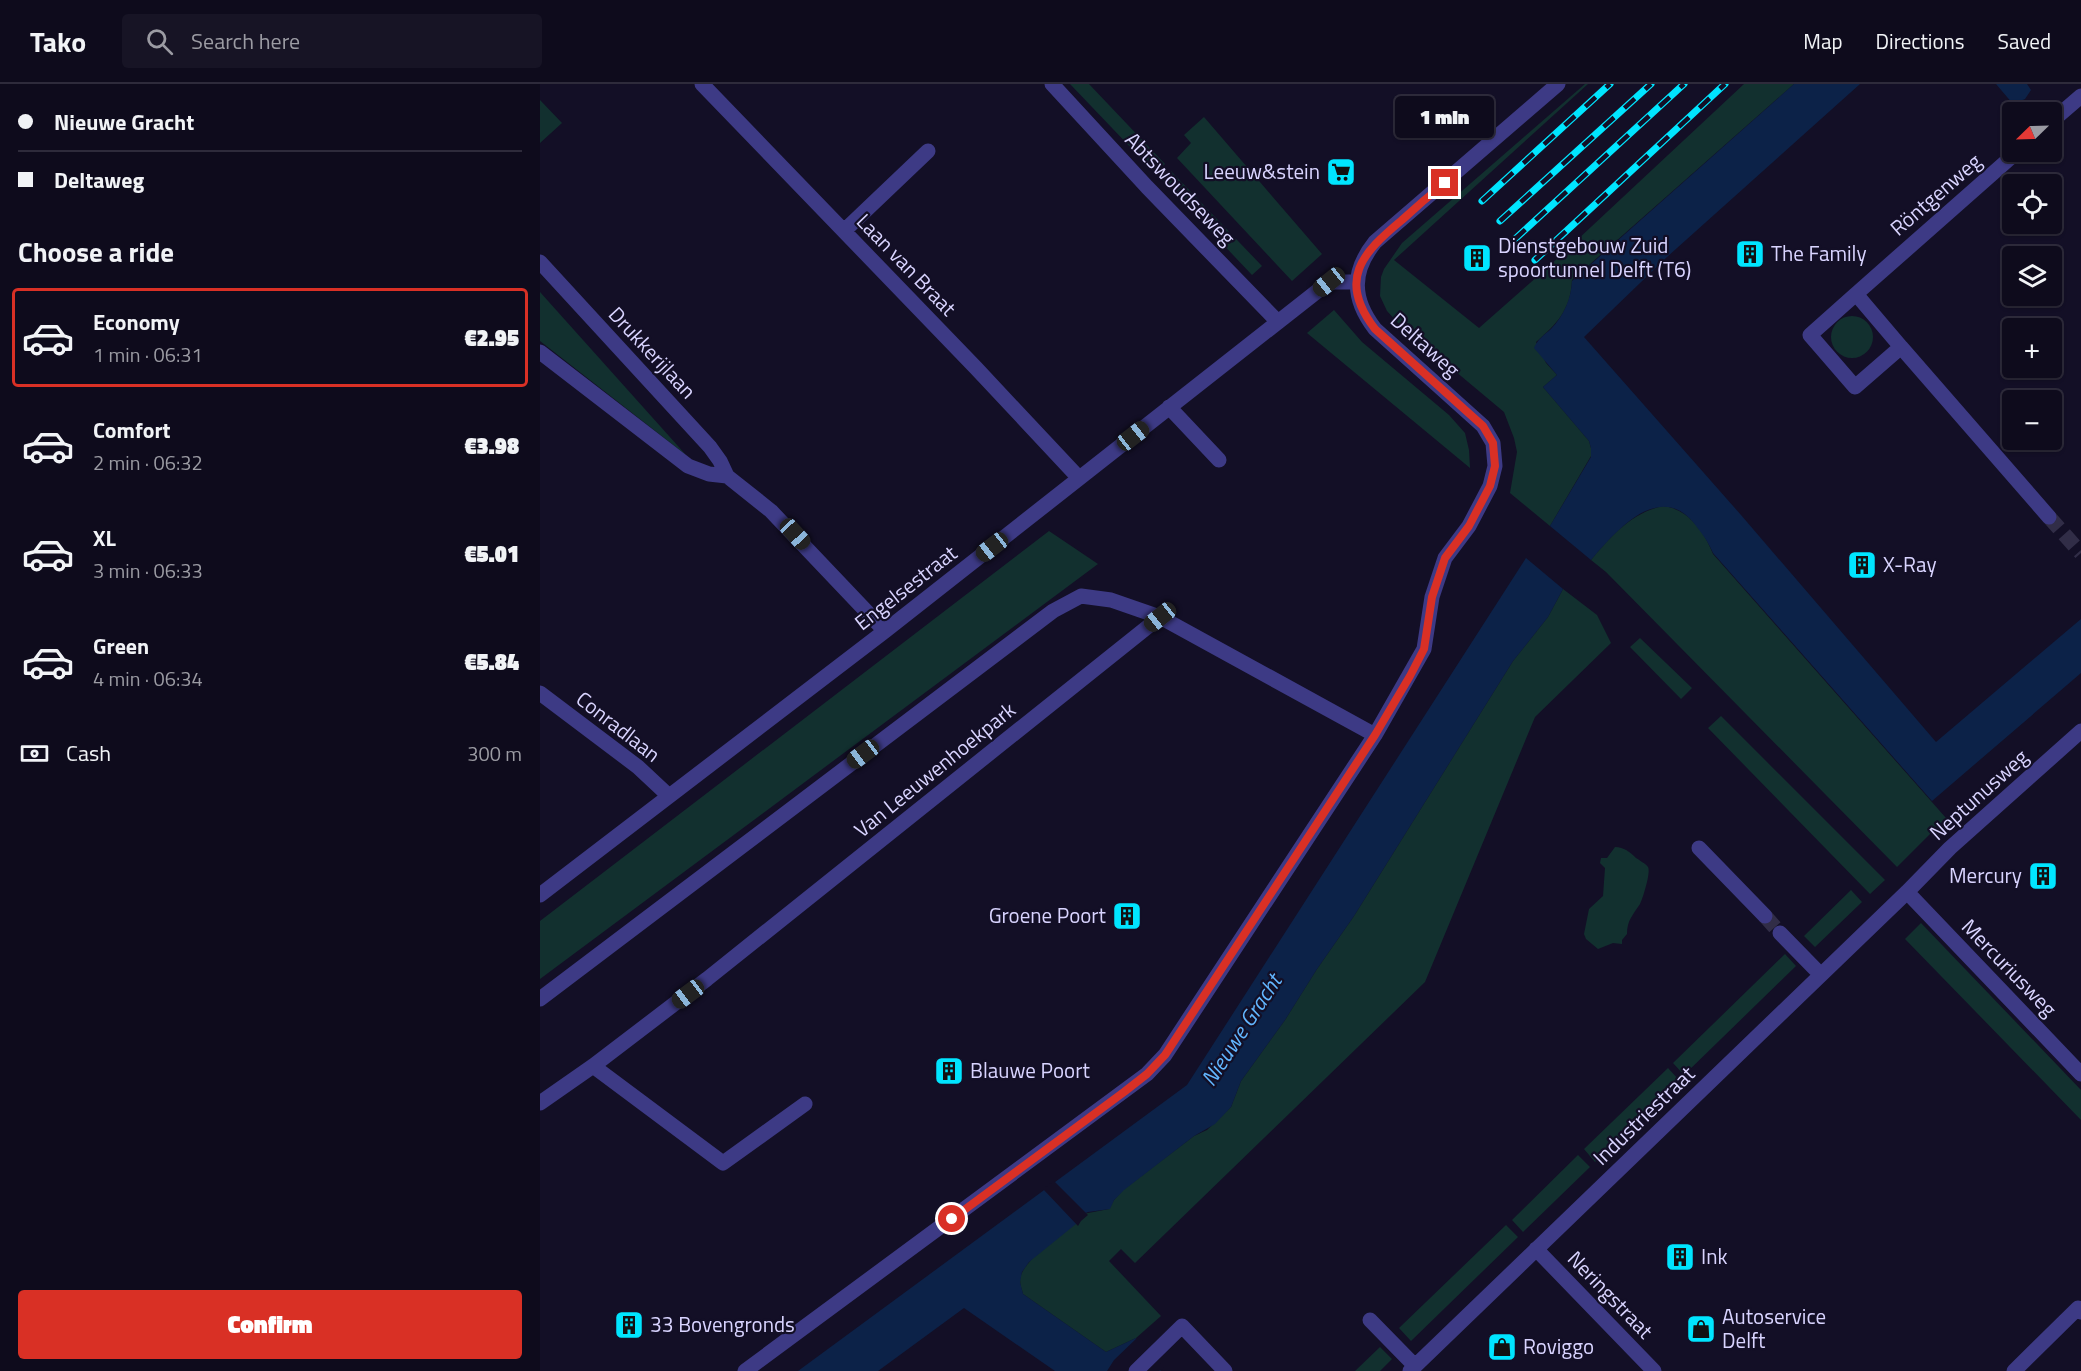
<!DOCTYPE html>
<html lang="en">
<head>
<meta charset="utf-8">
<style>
	:root { --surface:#0e0b1c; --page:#171425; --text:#f1f3f6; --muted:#9b9ba3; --line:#2e2b3b; --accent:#d93025 }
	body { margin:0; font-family:"Titillium Web",sans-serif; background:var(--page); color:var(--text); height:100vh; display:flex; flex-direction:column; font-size:22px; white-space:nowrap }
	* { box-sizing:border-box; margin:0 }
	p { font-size:20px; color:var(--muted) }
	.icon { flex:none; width:33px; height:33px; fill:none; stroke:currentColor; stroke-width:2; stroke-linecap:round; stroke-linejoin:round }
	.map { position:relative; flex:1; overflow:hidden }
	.side { display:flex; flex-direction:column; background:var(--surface); width:540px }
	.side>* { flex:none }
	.hud { display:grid; align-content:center; height:132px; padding:0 18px; background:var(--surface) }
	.needle { width:39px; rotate:247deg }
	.fabs { position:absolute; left:1462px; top:18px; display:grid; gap:12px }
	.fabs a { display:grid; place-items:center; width:60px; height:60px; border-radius:6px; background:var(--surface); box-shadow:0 2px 4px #0004,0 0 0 2px var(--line); font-size:30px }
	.end { position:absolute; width:27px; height:27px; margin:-14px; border:8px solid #d93025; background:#fff; box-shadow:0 0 0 3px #fff }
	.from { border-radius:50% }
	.bubble { position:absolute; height:42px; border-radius:6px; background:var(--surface); box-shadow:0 2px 4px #0004,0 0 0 2px var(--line); font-size:20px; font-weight:800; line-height:42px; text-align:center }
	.car { position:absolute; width:18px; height:36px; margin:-18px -9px; border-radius:8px; box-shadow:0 0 4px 2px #0007; background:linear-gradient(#222 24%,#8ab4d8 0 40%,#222 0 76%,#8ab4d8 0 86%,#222 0) }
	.hud b { display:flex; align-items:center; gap:21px; height:57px; font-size:22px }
	.hud b+b { border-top:2px solid var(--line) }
	.hud i { width:15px; height:15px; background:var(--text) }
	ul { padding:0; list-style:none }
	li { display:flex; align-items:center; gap:18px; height:99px; margin:0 12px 9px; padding:0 6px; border:3px solid transparent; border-radius:6px }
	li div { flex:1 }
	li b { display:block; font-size:22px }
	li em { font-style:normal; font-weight:800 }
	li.current { border-color:var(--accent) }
	li>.icon { width:54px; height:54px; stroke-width:1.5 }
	h2 { padding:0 18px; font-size:27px; line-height:72px }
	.pay { display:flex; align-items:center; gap:15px; height:66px; padding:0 18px; font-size:22px }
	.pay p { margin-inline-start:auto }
	.button { display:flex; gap:12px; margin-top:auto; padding:12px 18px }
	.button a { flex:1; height:69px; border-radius:6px; background:var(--accent); color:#fff; font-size:24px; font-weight:800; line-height:69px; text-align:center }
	header { display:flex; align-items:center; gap:36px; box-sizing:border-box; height:84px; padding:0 30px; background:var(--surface); border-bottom:2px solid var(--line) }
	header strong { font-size:28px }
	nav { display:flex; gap:33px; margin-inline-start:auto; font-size:21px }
	.search { width:420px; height:54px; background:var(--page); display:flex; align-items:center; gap:15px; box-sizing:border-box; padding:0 21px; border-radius:6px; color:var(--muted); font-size:22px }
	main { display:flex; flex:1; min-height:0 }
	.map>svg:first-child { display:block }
	.green { fill:#12302f }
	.water { fill:#0c2248 }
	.pier { fill:#130f26 }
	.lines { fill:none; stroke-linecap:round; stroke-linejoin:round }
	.minor-tunnel { stroke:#312d47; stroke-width:15; stroke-dasharray:15 8; stroke-linecap:butt }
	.minor { stroke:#3d3a85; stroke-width:15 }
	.rail-casing { stroke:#00e5ff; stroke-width:7 }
	.rail { stroke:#130f26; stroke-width:4.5; stroke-dasharray:14; stroke-linecap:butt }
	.route { stroke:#d93025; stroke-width:8 }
	.labels { text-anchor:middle; stroke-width:4.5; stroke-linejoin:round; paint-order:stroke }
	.poi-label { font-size:21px; fill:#d9d4ff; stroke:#130f26; text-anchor:start }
	.street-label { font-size:21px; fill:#d9d4ff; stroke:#130f26 }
	.water-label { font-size:22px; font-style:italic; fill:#62b6ff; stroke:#130f26 }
</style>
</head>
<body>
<header>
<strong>Tako</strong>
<div class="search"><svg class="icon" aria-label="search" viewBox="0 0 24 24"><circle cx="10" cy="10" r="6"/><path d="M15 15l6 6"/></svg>Search here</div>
<nav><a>Map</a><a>Directions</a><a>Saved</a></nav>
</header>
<main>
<section class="side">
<div class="hud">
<b><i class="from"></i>Nieuwe Gracht</b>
<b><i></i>Deltaweg</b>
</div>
<h2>Choose a ride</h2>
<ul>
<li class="current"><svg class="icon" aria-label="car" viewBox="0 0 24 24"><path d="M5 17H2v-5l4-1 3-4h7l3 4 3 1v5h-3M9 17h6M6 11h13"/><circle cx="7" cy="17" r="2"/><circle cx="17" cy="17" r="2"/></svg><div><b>Economy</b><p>1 min · 06:31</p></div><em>€2.95</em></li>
<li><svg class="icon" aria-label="car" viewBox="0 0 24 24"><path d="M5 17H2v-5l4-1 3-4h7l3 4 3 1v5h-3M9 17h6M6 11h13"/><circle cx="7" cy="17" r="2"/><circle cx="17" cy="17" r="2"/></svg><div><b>Comfort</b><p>2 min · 06:32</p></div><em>€3.98</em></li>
<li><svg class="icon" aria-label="car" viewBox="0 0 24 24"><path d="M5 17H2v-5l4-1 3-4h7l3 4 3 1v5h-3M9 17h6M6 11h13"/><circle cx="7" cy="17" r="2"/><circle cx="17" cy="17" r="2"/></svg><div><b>XL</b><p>3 min · 06:33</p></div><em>€5.01</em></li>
<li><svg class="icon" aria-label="car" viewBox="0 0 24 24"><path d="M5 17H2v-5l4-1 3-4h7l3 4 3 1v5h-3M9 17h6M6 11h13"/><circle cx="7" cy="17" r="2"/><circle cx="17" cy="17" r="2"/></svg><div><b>Green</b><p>4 min · 06:34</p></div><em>€5.84</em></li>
</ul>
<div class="pay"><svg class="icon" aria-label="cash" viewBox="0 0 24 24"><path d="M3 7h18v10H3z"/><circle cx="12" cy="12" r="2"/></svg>Cash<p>300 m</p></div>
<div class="button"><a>Confirm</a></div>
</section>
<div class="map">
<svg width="1541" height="1287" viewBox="0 0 1541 1287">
	<rect width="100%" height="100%" fill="#130f26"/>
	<path class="green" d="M530,0H549L625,80L615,89Z
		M1045,0H1048L854,176L939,244L1006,185L1204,0H1254L1032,196C1031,225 1017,240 996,258L1006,279L1017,291L1003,303L1049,357L1051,364V372L1010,442L970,409L977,368L974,354L964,328L860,241L847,227L840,212L841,193L844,185L862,159Z
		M0,16L22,39L0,59Z
		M664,33L782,170L752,197L637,74L651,59L644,51Z
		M631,87L722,182L712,191L622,96Z
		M0,208L146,371L0,257Z
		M794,226L822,258L909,331L925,349L929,366L930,384L767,249Z
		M1291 253a21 21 0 1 1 42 0a21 21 0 1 1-42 0Z
		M1123,422C1148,425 1164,447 1173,470L1406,734L1357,783L1066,488L1051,476C1071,452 1091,429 1123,422Z
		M509,447L558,480L0,895V837Z
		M1023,505L1057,531L1071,559L995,633L885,898L595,1179L581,1165L569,1177L621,1232L596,1254L566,1268L483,1210C482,1206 480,1201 480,1196C482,1173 529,1150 543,1130L569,1125L574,1116L583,1106L654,1052L667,1046L691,1023L701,997L745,936L777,885L814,832L973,577L1008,533Z
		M1100,554L1152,604L1141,615L1090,563Z
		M1181,632L1345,796L1330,810L1168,644Z
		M1075,763C1084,763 1090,768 1096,774C1099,776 1106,780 1108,783C1111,788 1103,814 1100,820C1093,831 1087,836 1087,850L1082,856V860L1073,859L1058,865L1046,855L1044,850L1049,825L1063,812L1065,784L1060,779L1061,774H1067Z
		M1311,806L1322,818L1275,863L1264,852Z
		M1381,839L1541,1006V1036L1365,855Z
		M1245,870L1256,882L1144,991L1133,979Z
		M1128,984L1139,996L1055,1078L1044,1065Z
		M1038,1071L1050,1083L983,1148L972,1136Z
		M966,1141L978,1153L871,1257L859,1244Z
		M840,1263L852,1275L840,1287H815Z"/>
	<path class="water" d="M1254,0H1320L1127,173L1044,253L1201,431L1396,658L1541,535V589L1392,717L1173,469C1168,457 1161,448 1153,438C1118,397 1075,448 1051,476L1010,442L1051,373V364L1049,357L1003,303L1017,291L994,264C998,255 1004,251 1011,245C1024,231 1031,215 1032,197Z
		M1456,0H1487L1491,6L1485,15L1473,20Z
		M986,474L1023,505L1008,533L973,577L814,832L777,885L745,936L701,997L691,1023L675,1040L654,1052L584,1106L574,1116L570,1125L548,1128L543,1130L536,1140L489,1178L482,1188L480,1198L483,1210L566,1268L596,1254L621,1287H515L424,1224L338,1287H258L647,1001Z"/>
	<path class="pier" d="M514,1097L548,1131L541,1137L538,1142L503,1105Z
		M599,1252L624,1284L619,1287H567L574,1276Z"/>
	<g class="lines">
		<path class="minor-tunnel" d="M1509,433L1541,469
			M1225,832L1240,849"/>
		<path class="minor" d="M162,0L436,284L539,394
			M512,0L607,103L738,238
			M1512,37L1541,12
			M304,147L388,67
			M0,178L170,363L180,377L187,392L231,427L345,547
			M1316,210L1270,251L1315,303L1361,263L1316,210L1477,68
			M1361,263L1509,433
			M0,268L148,382L169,390L187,392
			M629,323L679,376
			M0,609L98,683L129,712
			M1159,764L1225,832
			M1367,808L1541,990
			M0,811L345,547L789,198H816
			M1240,849L1281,891
			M0,915L513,527L541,512L571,516L620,533L835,651
			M53,982L183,1079L265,1020
			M0,1019L53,982L167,895L620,533
			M996,1165L1114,1287
			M830,1236L875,1282
			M205,1287L607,990L625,971L835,651L884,565L892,513L905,474L929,442L950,402L955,382L953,359L943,342L835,245C812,215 811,188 835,158L1018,0
			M596,1287L642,1242L685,1287
			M870,1287L1367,808L1410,764L1541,647
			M1474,1287L1538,1224L1541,1228"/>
		<g class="rail-casing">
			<path id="rail" d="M942,117L1070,0
				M960,137L1111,0
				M975,155L1144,0
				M995,176L1185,0"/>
		</g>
		<use href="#rail" class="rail"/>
	</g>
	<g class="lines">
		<path class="route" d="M412,1135L584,1008L607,990L625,971L835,651L870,592L884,565L892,513L905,474L929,442L950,402L955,382L953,359L943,342L835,245C797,196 822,169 862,136C876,123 890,111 905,99"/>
	</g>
	<defs>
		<g id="supermarket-square" transform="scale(1.5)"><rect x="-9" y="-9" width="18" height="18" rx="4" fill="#00e5ff" stroke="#130f26"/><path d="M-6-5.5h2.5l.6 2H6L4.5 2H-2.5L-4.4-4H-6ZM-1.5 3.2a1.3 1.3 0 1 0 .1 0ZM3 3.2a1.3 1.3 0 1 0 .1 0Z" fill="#111"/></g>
		<g id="building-square" transform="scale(1.5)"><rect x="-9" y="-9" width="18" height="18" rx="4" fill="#00e5ff" stroke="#130f26"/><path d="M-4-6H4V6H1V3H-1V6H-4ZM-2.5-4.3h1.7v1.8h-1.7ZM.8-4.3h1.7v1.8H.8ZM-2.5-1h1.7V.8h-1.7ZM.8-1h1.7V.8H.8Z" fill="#111"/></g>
		<g id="shop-square" transform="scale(1.5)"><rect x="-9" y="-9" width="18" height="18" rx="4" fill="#00e5ff" stroke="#130f26"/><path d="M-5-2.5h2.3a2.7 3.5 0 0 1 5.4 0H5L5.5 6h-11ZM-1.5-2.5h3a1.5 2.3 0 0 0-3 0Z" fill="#111"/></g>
	</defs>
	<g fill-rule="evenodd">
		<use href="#supermarket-square" x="801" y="88"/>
		<use href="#building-square" x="1210" y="170"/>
		<use href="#building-square" x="937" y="174"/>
		<use href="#building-square" x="1322" y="481"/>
		<use href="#building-square" x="1503" y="792"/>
		<use href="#building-square" x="587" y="832"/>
		<use href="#building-square" x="409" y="987"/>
		<use href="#building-square" x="1140" y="1173"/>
		<use href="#building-square" x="89" y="1241"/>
		<use href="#shop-square" x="1161" y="1245"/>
		<use href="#shop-square" x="962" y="1263"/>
	</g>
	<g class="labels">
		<g class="poi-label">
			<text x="780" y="95" text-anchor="end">Leeuw&amp;stein</text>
			<text x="958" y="169">Dienstgebouw Zuid<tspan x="958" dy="24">spoortunnel Delft (T6)</tspan></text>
			<text x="1231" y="177">The Family</text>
			<text x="1343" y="488">X-Ray</text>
			<text x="1482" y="799" text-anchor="end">Mercury</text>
			<text x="566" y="839" text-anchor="end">Groene Poort</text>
			<text x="430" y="994">Blauwe Poort</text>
			<text x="1161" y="1180">Ink</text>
			<text x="1182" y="1240">Autoservice<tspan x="1182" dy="24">Delft</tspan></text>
			<text x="110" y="1248">33 Bovengronds</text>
			<text x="983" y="1270">Roviggo</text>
		</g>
		<g class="street-label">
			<text transform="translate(640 105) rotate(46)" y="7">Abtswoudseweg</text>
			<text transform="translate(1396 111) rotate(-41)" y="7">Röntgenweg</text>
			<text transform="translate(366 181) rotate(46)" y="7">Laan van Braat</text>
			<text transform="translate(885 261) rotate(42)" y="7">Deltaweg</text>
			<text transform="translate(112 269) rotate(47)" y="7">Drukkerijlaan</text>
			<text transform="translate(366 504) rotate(-38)" y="7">Engelsestraat</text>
			<text transform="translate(78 643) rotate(38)" y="7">Conradlaan</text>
			<text transform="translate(395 686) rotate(-39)" y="7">Van Leeuwenhoekpark</text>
			<text transform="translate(1439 711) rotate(-42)" y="7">Neptunusweg</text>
			<text transform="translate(1469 884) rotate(46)" y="7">Mercuriusweg</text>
			<text transform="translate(1104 1032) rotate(-44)" y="7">Industriestraat</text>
			<text transform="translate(1070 1211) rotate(46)" y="7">Neringstraat</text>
		</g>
		<g class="water-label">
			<text transform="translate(701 946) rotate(-57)" y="8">Nieuwe Gracht</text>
		</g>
	</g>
</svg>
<div class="fabs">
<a><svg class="needle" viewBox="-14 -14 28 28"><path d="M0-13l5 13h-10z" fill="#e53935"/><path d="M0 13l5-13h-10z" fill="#9b9ba3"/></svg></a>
<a><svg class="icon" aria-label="locate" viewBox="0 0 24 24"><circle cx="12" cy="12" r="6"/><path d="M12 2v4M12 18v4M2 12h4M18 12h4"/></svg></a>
<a><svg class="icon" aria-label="layers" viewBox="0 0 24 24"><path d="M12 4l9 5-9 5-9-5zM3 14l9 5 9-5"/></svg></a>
<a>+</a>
<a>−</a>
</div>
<i class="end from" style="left:412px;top:1135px"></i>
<i class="end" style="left:905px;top:99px"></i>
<div class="bubble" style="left:855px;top:12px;width:99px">1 min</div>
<i class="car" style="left:789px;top:198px;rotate:231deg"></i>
<i class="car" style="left:593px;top:352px;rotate:52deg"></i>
<i class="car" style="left:255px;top:450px;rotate:137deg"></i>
<i class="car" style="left:452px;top:463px;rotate:232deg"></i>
<i class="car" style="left:620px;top:533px;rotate:231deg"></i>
<i class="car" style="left:323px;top:670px;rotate:233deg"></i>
<i class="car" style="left:148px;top:910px;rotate:233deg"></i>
</div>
</main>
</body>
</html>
